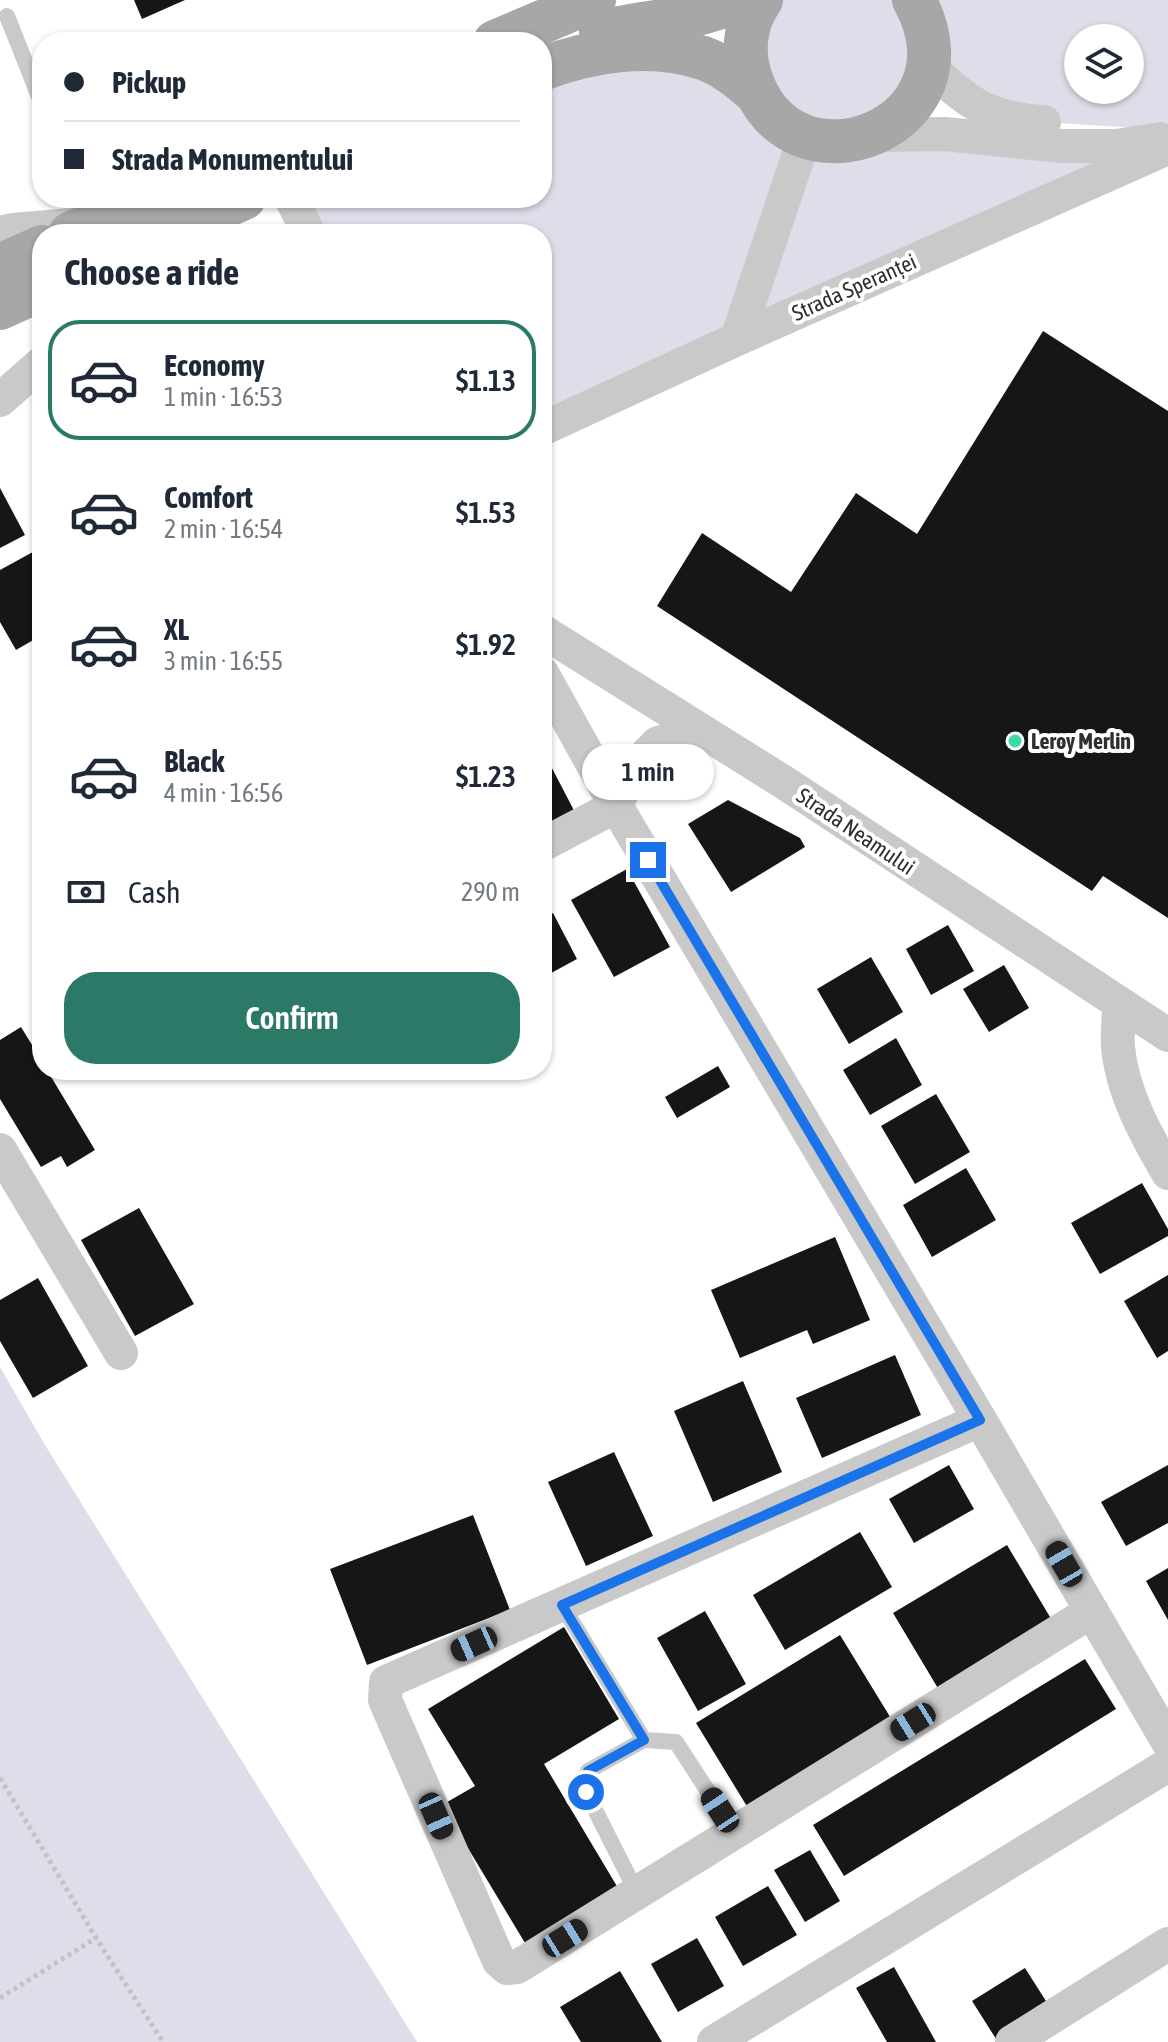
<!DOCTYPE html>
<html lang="en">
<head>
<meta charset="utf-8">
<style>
	:root { --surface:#fff; --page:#f2f2f3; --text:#1f2937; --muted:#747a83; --line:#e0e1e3; --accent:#2c7967 }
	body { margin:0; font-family:"Asap Condensed",sans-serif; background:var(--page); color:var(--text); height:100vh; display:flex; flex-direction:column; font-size:30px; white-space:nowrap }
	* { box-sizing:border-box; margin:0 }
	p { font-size:26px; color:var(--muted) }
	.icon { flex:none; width:44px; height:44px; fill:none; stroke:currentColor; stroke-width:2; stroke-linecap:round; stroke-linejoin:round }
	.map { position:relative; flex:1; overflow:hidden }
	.drawer { position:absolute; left:32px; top:224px; width:520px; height:856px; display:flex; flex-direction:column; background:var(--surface); border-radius:32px; box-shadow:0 2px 6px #0004 }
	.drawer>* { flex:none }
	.banner { position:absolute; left:32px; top:32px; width:520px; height:176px; border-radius:32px; box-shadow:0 2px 6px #0004; display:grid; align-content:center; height:176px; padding:0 32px; background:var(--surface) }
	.tools { position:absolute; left:1064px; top:24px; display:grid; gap:16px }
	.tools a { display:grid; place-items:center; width:80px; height:80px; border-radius:50%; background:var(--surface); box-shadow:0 2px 6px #0004; font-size:40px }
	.end { position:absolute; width:36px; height:36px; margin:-18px; border:10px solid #1a73e8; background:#fff; box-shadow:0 0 0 4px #fff }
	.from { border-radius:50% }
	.bubble { position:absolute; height:56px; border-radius:28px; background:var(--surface); box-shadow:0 2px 6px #0004; font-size:26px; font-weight:600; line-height:56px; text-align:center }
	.car { position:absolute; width:24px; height:48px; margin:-24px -12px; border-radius:10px; box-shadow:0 0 6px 2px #0007; background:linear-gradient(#222 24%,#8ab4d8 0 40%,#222 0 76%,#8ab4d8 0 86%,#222 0) }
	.banner b { display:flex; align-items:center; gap:28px; height:76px; font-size:30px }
	.banner b+b { border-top:2px solid var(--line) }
	.banner i { width:20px; height:20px; background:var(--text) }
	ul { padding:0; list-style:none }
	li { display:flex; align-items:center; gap:24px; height:120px; margin:0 16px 12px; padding:0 16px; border:4px solid transparent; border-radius:32px }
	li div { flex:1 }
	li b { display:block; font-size:30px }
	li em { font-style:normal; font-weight:600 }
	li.on { border-color:var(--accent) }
	li>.icon { width:72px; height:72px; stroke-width:1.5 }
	h2 { padding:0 32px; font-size:36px; line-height:96px }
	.pay { display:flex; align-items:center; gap:20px; height:88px; padding:0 32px; font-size:30px }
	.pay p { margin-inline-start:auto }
	.button { display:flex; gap:16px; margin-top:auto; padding:16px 32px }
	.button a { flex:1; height:92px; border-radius:32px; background:var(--accent); color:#fff; font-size:32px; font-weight:600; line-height:92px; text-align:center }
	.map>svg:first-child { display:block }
	.green { fill:#e0ddeb; fill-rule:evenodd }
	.building { fill:#161616 }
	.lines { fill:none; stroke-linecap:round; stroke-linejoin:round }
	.path { stroke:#c3c3c3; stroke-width:5; stroke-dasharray:4 4; stroke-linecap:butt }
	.lane { stroke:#c9c9c9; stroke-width:16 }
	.street { stroke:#c9c9c9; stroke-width:34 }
	.primary { stroke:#a7a7a7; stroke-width:44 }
	.route { stroke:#1a73e8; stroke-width:10 }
	.poi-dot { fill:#3bdba1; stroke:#fff; stroke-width:3 }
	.labels { text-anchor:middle; stroke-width:8; stroke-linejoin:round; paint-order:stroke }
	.street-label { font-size:22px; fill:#2f2f2f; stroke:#fff }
	.poi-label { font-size:22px; font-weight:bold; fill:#2f2f2f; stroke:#fff; text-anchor:start }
</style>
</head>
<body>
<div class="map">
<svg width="1168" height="2042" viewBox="0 0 1168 2042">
	<rect width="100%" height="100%" fill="#fff"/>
	<path class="green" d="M761,0H1168V130L1026,121L929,66L899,118L1168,138L542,429V234H309L291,198H542V69L724,67ZM1078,38H1130V90H1078Z
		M0,1367L45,1445L417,2042H0Z"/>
	<path class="building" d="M134,0H185L142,19Z
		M1043,331L1168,411V918L1103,876L1092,891L657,606L702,533L791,592L856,493L917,534Z
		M0,488L25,535L0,548Z
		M42,547V635L16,650L0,622V570Z
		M542,749L579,820L542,839Z
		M728,800L800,838L805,847L731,892L688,824Z
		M627,869L670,947L614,977L571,900Z
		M553,913L577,959L542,978V919Z
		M948,925L974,971L931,995L906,949Z
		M871,957L903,1012L849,1044L817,989Z
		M1004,965L1029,1008L989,1032L963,989Z
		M21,1027L42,1061V1070H47L95,1150L67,1167L61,1156L41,1167L0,1099V1040Z
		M896,1038L922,1085L870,1115L843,1070Z
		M718,1066L730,1087L677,1118L665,1097Z
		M936,1094L970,1152L915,1184L881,1126Z
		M966,1168L996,1220L932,1257L903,1205Z
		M1142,1183L1168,1229V1236L1100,1274L1071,1223Z
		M139,1208L194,1304L135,1336L81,1240Z
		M835,1237L870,1320L813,1344L807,1330L740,1358L711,1290Z
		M1168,1275V1351L1157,1358L1124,1301Z
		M38,1278L88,1366L33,1398L0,1341V1300Z
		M895,1355L921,1415L822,1458L796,1398Z
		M743,1381L782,1472L713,1502L674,1411Z
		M614,1452L653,1536L586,1566L548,1482Z
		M949,1465L974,1509L914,1543L889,1499Z
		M1168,1465V1523L1126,1546L1101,1502Z
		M473,1515L510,1610L367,1665L330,1569Z
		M860,1532L892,1587L785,1650L753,1595Z
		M1007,1545L1053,1622L939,1690L893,1613Z
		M1168,1568V1620L1146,1581Z
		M705,1611L746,1684L698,1711L657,1638Z
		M564,1627L619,1719L544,1764L618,1888L525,1943L442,1805L475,1786L428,1709Z
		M840,1635L892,1720L748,1808L696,1723Z
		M1085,1659L1116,1709L844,1876L813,1825Z
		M810,1850L840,1901L805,1922L774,1870Z
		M768,1886L797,1935L743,1966L715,1917Z
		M697,1938L724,1986L678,2012L651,1964Z
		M894,1967L936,2042H887L856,1988Z
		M1025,1968L1051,2009L998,2042L972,2001Z
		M620,1971L662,2042H581L560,2007Z"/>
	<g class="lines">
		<path class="path" d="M0,1778L96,1938L163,2042
			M0,1998L96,1938"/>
		<path class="lane" d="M7,16L42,104
			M562,1605L644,1740L676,1742L735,1833
			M637,1893L586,1792L588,1771L644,1740"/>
		<path class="street" d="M929,66C968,103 988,119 1044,122
			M874,135L945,134L1061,146H1117L1160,139
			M291,198L309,234
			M0,233L13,230L72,225
			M737,339L805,136
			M0,400L42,363
			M542,429L737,339L1168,148
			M542,631L785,783L1168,1035
			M542,673L616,806L980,1420L1168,1742
			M542,845L616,806L634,767L658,743L701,732
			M1119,1004C1119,1018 1117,1033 1118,1047C1122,1092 1146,1135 1168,1173
			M0,1150L121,1353
			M980,1420L386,1682L385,1700L499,1961L507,1968L517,1967L1092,1611
			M714,2042L1168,1765
			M1012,2042L1168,1944"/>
		<path class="primary" d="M761,0C745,22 742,51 750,76C790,203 984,127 914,0
			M601,32C647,21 696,20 738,0
			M495,42L594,0
			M542,69C591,50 651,41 703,58C723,65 739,78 755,92
			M70,234L153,198
			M164,234L244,198
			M0,266L42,247
			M0,308L42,289"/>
	</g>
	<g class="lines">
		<path class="route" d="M586,1792L588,1771L644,1740L562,1605L980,1420L648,860"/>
	</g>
	<circle class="poi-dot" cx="1015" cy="741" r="8"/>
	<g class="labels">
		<g class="street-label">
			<text transform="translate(854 287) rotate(-24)" y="8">Strada Speranței</text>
			<text transform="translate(856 831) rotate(34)" y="8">Strada Neamului</text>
		</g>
		<g class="poi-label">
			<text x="1031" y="749">Leroy Merlin</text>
		</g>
	</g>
</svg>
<div class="tools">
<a><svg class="icon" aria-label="layers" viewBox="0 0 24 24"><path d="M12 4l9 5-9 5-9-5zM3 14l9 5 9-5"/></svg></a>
</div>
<i class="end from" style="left:586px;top:1792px"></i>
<i class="end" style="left:648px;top:860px"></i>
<div class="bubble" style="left:582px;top:744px;width:132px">1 min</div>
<i class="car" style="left:1064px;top:1564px;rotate:330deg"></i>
<i class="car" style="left:474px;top:1644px;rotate:246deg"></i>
<i class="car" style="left:913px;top:1722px;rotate:238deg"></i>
<i class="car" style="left:720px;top:1810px;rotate:327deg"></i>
<i class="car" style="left:436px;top:1816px;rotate:156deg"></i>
<i class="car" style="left:565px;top:1938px;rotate:58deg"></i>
<div class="banner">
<b><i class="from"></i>Pickup</b>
<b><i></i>Strada Monumentului</b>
</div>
<section class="drawer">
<h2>Choose a ride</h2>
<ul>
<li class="on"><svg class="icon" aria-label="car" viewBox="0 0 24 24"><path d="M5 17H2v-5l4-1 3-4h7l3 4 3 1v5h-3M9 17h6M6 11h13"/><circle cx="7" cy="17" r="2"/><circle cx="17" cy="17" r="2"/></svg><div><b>Economy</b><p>1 min · 16:53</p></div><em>$1.13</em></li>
<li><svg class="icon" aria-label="car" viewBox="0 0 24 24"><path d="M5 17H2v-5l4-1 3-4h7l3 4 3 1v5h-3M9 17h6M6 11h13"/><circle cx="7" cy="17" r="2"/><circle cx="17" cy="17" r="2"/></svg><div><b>Comfort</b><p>2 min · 16:54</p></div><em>$1.53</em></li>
<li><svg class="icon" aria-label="car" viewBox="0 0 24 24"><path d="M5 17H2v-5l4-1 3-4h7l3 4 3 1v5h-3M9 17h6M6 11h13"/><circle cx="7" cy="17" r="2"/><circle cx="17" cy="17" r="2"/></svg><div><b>XL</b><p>3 min · 16:55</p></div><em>$1.92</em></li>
<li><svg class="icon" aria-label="car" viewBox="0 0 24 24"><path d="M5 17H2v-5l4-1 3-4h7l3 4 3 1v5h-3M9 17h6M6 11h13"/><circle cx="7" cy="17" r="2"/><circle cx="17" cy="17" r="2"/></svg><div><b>Black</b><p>4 min · 16:56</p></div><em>$1.23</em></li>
</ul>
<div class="pay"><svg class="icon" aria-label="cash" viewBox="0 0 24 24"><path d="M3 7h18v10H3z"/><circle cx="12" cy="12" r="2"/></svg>Cash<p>290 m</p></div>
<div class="button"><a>Confirm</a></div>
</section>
</div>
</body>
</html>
